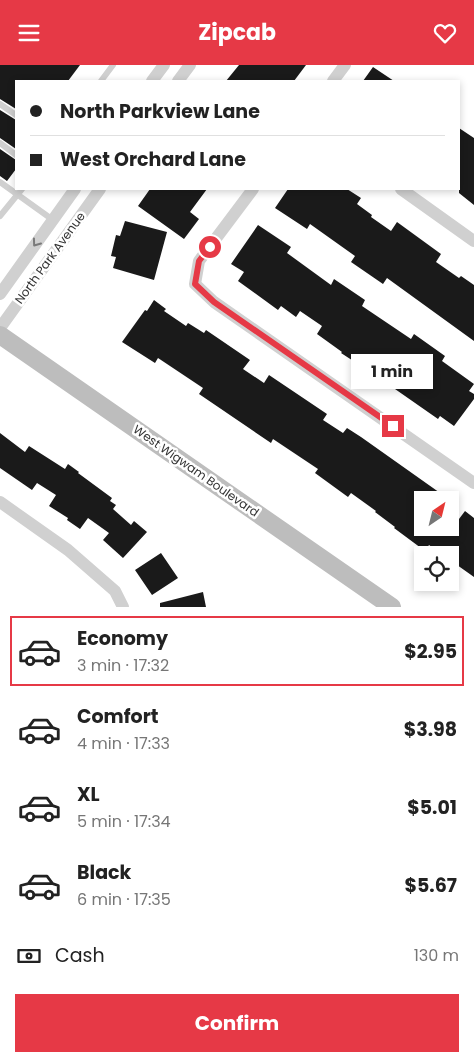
<!DOCTYPE html>
<html lang="en">
<head>
<meta charset="utf-8">
<style>
	:root { --surface:#fff; --page:#f2f2f2; --text:#222; --muted:#767676; --line:#e0e0e0; --accent:#e63946 }
	body { margin:0; font-family:Poppins,sans-serif; background:var(--page); color:var(--text); height:100vh; display:flex; flex-direction:column; font-size:19px; white-space:nowrap }
	* { box-sizing:border-box; margin:0 }
	p { font-size:16px; color:var(--muted) }
	.icon { flex:none; width:28px; height:28px; fill:none; stroke:currentColor; stroke-width:2; stroke-linecap:round; stroke-linejoin:round }
	.map { position:relative; height:542px; overflow:hidden }
	.panel { display:flex; flex-direction:column; background:var(--surface); flex:1 }
	.panel>* { flex:none }
	.guide { position:absolute; left:15px; top:15px; width:445px; height:110px; border-radius:0px; box-shadow:0 2px 8px #0003; display:grid; align-content:center; height:110px; padding:0 15px; background:var(--surface) }
	.needle { width:32px; rotate:35deg }
	.buttons { position:absolute; left:414px; top:426px; display:grid; gap:10px }
	.buttons a { display:grid; place-items:center; width:45px; height:45px; border-radius:0px; background:var(--surface); box-shadow:0 2px 8px #0003; font-size:25px }
	.end { position:absolute; width:22px; height:22px; margin:-11px; border:6px solid #e63946; background:#fff; box-shadow:0 0 0 2px #fff }
	.from { border-radius:50% }
	.bubble { position:absolute; height:35px; border-radius:0px; background:var(--surface); box-shadow:0 2px 8px #0003; font-size:16px; font-weight:700; line-height:35px; text-align:center }
	.guide b { display:flex; align-items:center; gap:18px; height:48px; font-size:19px }
	.guide b+b { border-top:1px solid var(--line) }
	.guide i { width:12px; height:12px; background:var(--text) }
	ul { padding:9px 0 0; list-style:none }
	li { display:flex; align-items:center; gap:15px; height:70px; margin:0 10px 8px; padding:0 5px; border:2px solid transparent; border-radius:0px }
	li div { flex:1 }
	li b { display:block; font-size:19px }
	li em { font-style:normal; font-weight:700 }
	li.on { border-color:var(--accent) }
	li>.icon { width:45px; height:45px; stroke-width:1.5 }
	.pay { display:flex; align-items:center; gap:12px; height:55px; padding:0 15px; font-size:19px }
	.pay p { margin-inline-start:auto }
	.cta { display:flex; gap:10px; margin-top:auto; padding:10px 15px }
	.cta a { flex:1; height:58px; border-radius:0px; background:var(--accent); color:#fff; font-size:20px; font-weight:700; line-height:58px; text-align:center }
	header { display:flex; justify-content:space-between; align-items:center; height:65px; padding:0 15px; background:var(--accent); color:#fff; font-size:22px; font-weight:700 }
	.map>svg:first-child { display:block }
	.building { fill:#1a1a1a }
	.lines { fill:none; stroke-linecap:round; stroke-linejoin:round }
	.lane { stroke:#d0d0d0; stroke-width:6 }
	.street { stroke:#d0d0d0; stroke-width:12 }
	.secondary { stroke:#bdbdbd; stroke-width:18 }
	.oneway { stroke:#7a7a7a }
	.route { stroke:#e63946; stroke-width:6 }
	.labels { text-anchor:middle; stroke-width:5; stroke-linejoin:round; paint-order:stroke }
	.street-label { font-size:12px; fill:#333; stroke:#fff }
</style>
</head>
<body>
<header><svg class="icon" aria-label="menu" viewBox="0 0 24 24"><path d="M4 6h16M4 12h16M4 18h16"/></svg>Zipcab<svg class="icon" aria-label="heart" viewBox="0 0 24 24"><path d="M12 20l-8-8c-3-5 5-10 8-4 3-6 11-1 8 4z"/></svg></header>
<div class="map">
<svg width="474" height="542" viewBox="0 0 474 542">
	<rect width="100%" height="100%" fill="#fff"/>
	<path class="building" d="M0,0H80L68,16H16V44L0,34Z
		M239,0H306L294,16H226Z
		M373,2L394,16H363Z
		M0,45L16,55V84L0,73Z
		M459,63L474,73V140L459,128Z
		M0,84L16,95V104L7,116L0,111Z
		M150,124H207L190,147L199,154L184,174L138,141Z
		M288,124H347L361,133L357,139L372,150L371,152L391,166L397,157L441,189L436,197L459,213L461,211L474,220V276L387,213L383,219L351,197L355,191L310,159L307,164L275,143Z
		M125,156L167,167L154,215L113,203L116,192L111,191L116,170L120,171Z
		M258,160L291,182L287,188L331,220L334,214L365,235L362,241L411,274L414,269L445,291L442,296L474,319L469,326L474,329V334L454,361L440,351L438,354L395,324L400,317L381,303L379,306L364,296L361,301L341,288L342,287L317,269L322,261L300,246L296,252L281,241L278,245L238,216L244,207L231,199Z
		M154,235L166,244L164,246L186,261L188,258L204,268L206,265L250,295L243,304L264,318L269,310L327,349L323,355L343,368L347,363L361,372L450,435H422V462H450V447L459,454L465,446L474,453V512L450,495V490H443L429,480L425,486L394,463L395,462L375,447L376,446L351,428L348,432L315,408L318,404L273,374L271,378L199,329L203,323L158,293L155,298L122,277L145,245L147,246Z
		M0,368L25,387L29,381L65,404L68,399L79,407L78,408L112,433L110,436L116,440L113,444L131,460L134,456L147,467L123,493L103,475L109,468L88,453L80,464L67,455L68,453L49,441L56,430L37,418L32,425L0,403Z
		M161,488L178,513L152,530L135,505Z
		M203,527L206,542H160V538Z"/>
	<g class="lines">
		<path class="lane" d="M101,16L113,0
			M0,39L16,50
			M0,78L16,90
			M0,117L53,155
			M0,151L22,124"/>
		<path class="street" d="M152,16L164,0
			M178,16L190,0
			M333,16L345,0
			M253,124L199,196L195,219L214,237L474,418
			M401,124L474,176
			M0,229L75,124
			M0,263L100,124
			M0,437L68,485L115,526L123,542"/>
		<path class="secondary" d="M0,270L392,542"/>
	</g>
	<defs><path id="oneway-chevron" d="M-2-3.5L2.5 0L-2 3.5" fill="none" stroke-width="1.6" stroke-linecap="round" stroke-linejoin="round" transform="scale(1.25)"/></defs>
	<use class="oneway" href="#oneway-chevron" transform="translate(36 178) rotate(126)"/>
	<g class="lines">
		<path class="route" d="M210,182L199,196L195,219L214,237L393,361"/>
	</g>
	<g class="labels">
		<g class="street-label">
			<text transform="translate(50 193) rotate(-54)" y="4">North Park Avenue</text>
			<text transform="translate(196 406) rotate(35)" y="4">West Wigwam Boulevard</text>
		</g>
	</g>
</svg>
<div class="buttons">
<a><svg class="needle" viewBox="-14 -14 28 28"><path d="M0-13l5 13h-10z" fill="#e53935"/><path d="M0 13l5-13h-10z" fill="#767676"/></svg></a>
<a><svg class="icon" aria-label="locate" viewBox="0 0 24 24"><circle cx="12" cy="12" r="6"/><path d="M12 2v4M12 18v4M2 12h4M18 12h4"/></svg></a>
</div>
<i class="end from" style="left:210px;top:182px"></i>
<i class="end" style="left:393px;top:361px"></i>
<div class="bubble" style="left:351px;top:289px;width:82px">1 min</div>
<div class="guide">
<b><i class="from"></i>North Parkview Lane</b>
<b><i></i>West Orchard Lane</b>
</div>
</div>
<section class="panel">
<ul>
<li class="on"><svg class="icon" aria-label="car" viewBox="0 0 24 24"><path d="M5 17H2v-5l4-1 3-4h7l3 4 3 1v5h-3M9 17h6M6 11h13"/><circle cx="7" cy="17" r="2"/><circle cx="17" cy="17" r="2"/></svg><div><b>Economy</b><p>3 min · 17:32</p></div><em>$2.95</em></li>
<li><svg class="icon" aria-label="car" viewBox="0 0 24 24"><path d="M5 17H2v-5l4-1 3-4h7l3 4 3 1v5h-3M9 17h6M6 11h13"/><circle cx="7" cy="17" r="2"/><circle cx="17" cy="17" r="2"/></svg><div><b>Comfort</b><p>4 min · 17:33</p></div><em>$3.98</em></li>
<li><svg class="icon" aria-label="car" viewBox="0 0 24 24"><path d="M5 17H2v-5l4-1 3-4h7l3 4 3 1v5h-3M9 17h6M6 11h13"/><circle cx="7" cy="17" r="2"/><circle cx="17" cy="17" r="2"/></svg><div><b>XL</b><p>5 min · 17:34</p></div><em>$5.01</em></li>
<li><svg class="icon" aria-label="car" viewBox="0 0 24 24"><path d="M5 17H2v-5l4-1 3-4h7l3 4 3 1v5h-3M9 17h6M6 11h13"/><circle cx="7" cy="17" r="2"/><circle cx="17" cy="17" r="2"/></svg><div><b>Black</b><p>6 min · 17:35</p></div><em>$5.67</em></li>
</ul>
<div class="pay"><svg class="icon" aria-label="cash" viewBox="0 0 24 24"><path d="M3 7h18v10H3z"/><circle cx="12" cy="12" r="2"/></svg>Cash<p>130 m</p></div>
<div class="cta"><a>Confirm</a></div>
</section>
</body>
</html>
